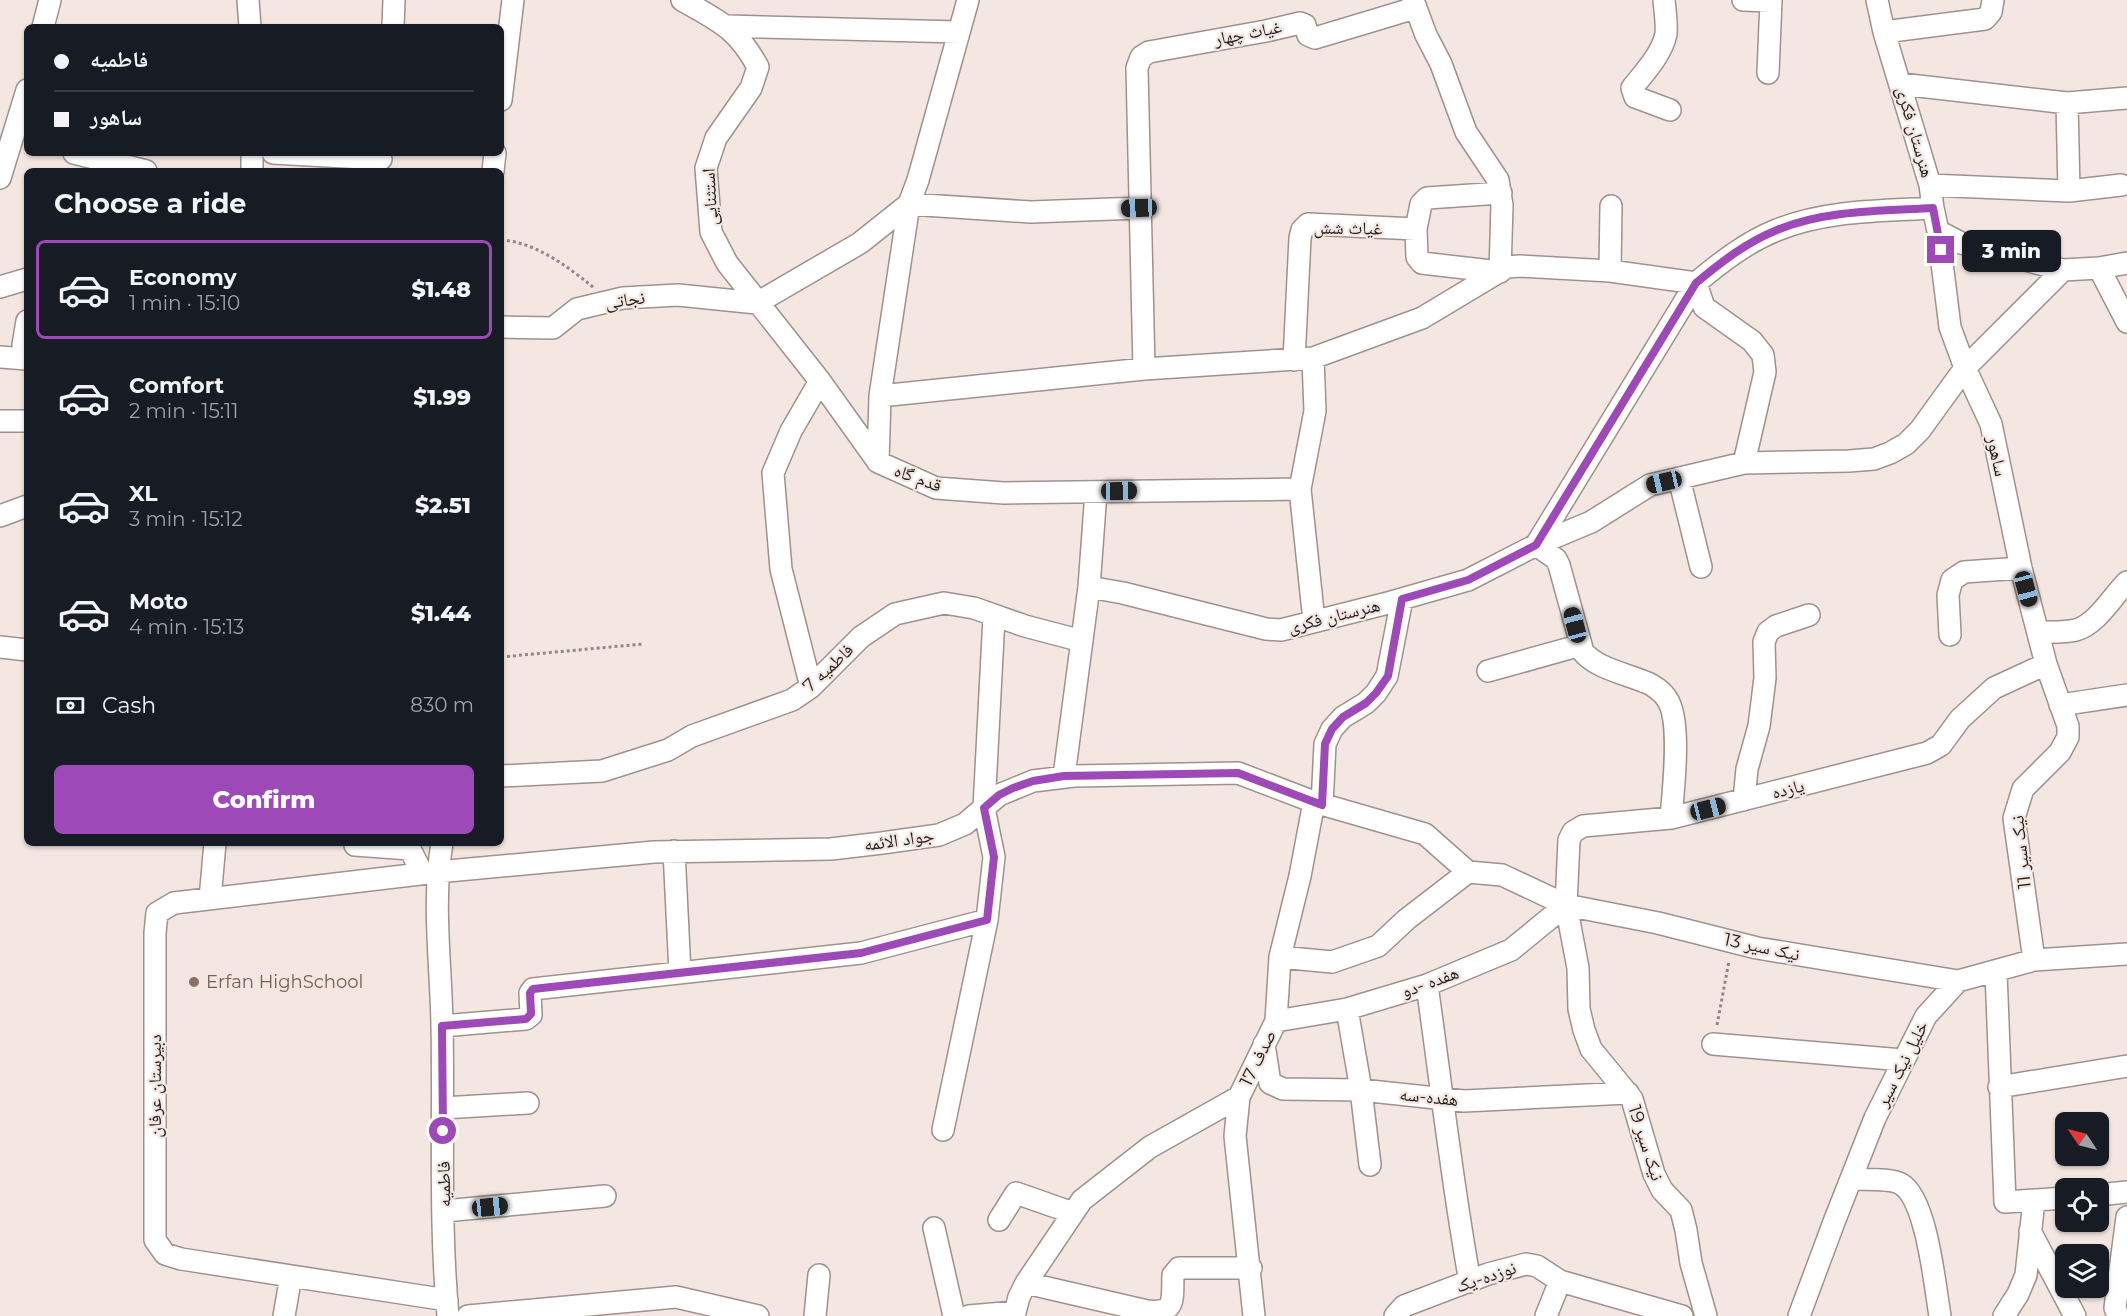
<!DOCTYPE html>
<html lang="en">
<head>
<meta charset="utf-8">
<style>
	:root { --surface:#171b24; --page:#242831; --text:#f1f3f6; --muted:#9ea1a6; --line:#363941; --accent:#9d4ab8 }
	body { margin:0; font-family:Montserrat,"Noto Naskh Arabic",sans-serif; background:var(--page); color:var(--text); height:100vh; display:flex; flex-direction:column; font-size:22px; white-space:nowrap }
	* { box-sizing:border-box; margin:0 }
	p { font-size:20px; color:var(--muted) }
	.icon { flex:none; width:33px; height:33px; fill:none; stroke:currentColor; stroke-width:2; stroke-linecap:round; stroke-linejoin:round }
	.map { position:relative; flex:1; overflow:hidden }
	.side { position:absolute; left:24px; top:168px; width:480px; height:678px; display:flex; flex-direction:column; background:var(--surface); border-radius:9px; box-shadow:0 2px 4px #0004 }
	.side>* { flex:none }
	.hud { position:absolute; left:24px; top:24px; width:480px; height:132px; border-radius:9px; box-shadow:0 2px 4px #0004; display:grid; align-content:center; height:132px; padding:0 30px; background:var(--surface) }
	.needle { width:39px; rotate:305deg }
	.buttons { position:absolute; left:2055px; top:1112px; display:grid; gap:12px }
	.buttons a { display:grid; place-items:center; width:54px; height:54px; border-radius:9px; background:var(--surface); box-shadow:0 2px 4px #0004; font-size:30px }
	.end { position:absolute; width:27px; height:27px; margin:-14px; border:8px solid #9d4ab8; background:#fff; box-shadow:0 0 0 3px #fff }
	.from { border-radius:50% }
	.bubble { position:absolute; height:42px; border-radius:9px; background:var(--surface); box-shadow:0 2px 4px #0004; font-size:20px; font-weight:800; line-height:42px; text-align:center }
	.car { position:absolute; width:18px; height:36px; margin:-18px -9px; border-radius:8px; box-shadow:0 0 4px 2px #0007; background:linear-gradient(#222 24%,#8ab4d8 0 40%,#222 0 76%,#8ab4d8 0 86%,#222 0) }
	.hud b { display:flex; align-items:center; gap:21px; height:57px; font-size:22px }
	.hud b+b { border-top:2px solid var(--line) }
	.hud i { width:15px; height:15px; background:var(--text) }
	ul { padding:0; list-style:none }
	li { display:flex; align-items:center; gap:18px; height:99px; margin:0 12px 9px; padding:0 18px; border:3px solid transparent; border-radius:9px }
	li div { flex:1 }
	li b { display:block; font-size:22px }
	li em { font-style:normal; font-weight:800 }
	li.on { border-color:var(--accent) }
	li>.icon { width:54px; height:54px; stroke-width:1.5 }
	h2 { padding:0 30px; font-size:27px; line-height:72px }
	.pay { display:flex; align-items:center; gap:15px; height:66px; padding:0 30px; font-size:22px }
	.pay p { margin-inline-start:auto }
	.primary-button { display:flex; gap:12px; margin-top:auto; padding:12px 30px }
	.primary-button a { flex:1; height:69px; border-radius:9px; background:var(--accent); color:#fff; font-size:24px; font-weight:800; line-height:69px; text-align:center }
	.map>svg:first-child { display:block }
	.lines { fill:none; stroke-linecap:round; stroke-linejoin:round }
	.minor-casing { stroke:#9e928d; stroke-width:24 }
	.path { stroke:#918884; stroke-width:3; stroke-dasharray:3 3; stroke-linecap:butt }
	.minor { stroke:#fff; stroke-width:21 }
	.route { stroke:#9d4ab8; stroke-width:8 }
	.education-dot { fill:#8d6e63; stroke:#f4e7e2; stroke-width:2 }
	.labels { text-anchor:middle; stroke-width:4.5; stroke-linejoin:round; paint-order:stroke }
	.street-label { font-size:18px; fill:#221d1b; stroke:#f4e7e2 }
	.education-label { font-size:18px; fill:#785e54; stroke:#f4e7e2; text-anchor:start }
</style>
</head>
<body>
<div class="map">
<svg width="2127" height="1316" viewBox="0 0 2127 1316">
	<rect width="100%" height="100%" fill="#f4e7e2"/>
	<g class="lines">
		<g class="minor-casing">
			<path id="minor" d="M248,0L250,27
				M682,0C719,21 737,28 758,67L751,88L716,138L706,168L711,232L727,263L820,381L878,462
				M968,0L918,180L909,204L880,396L878,462L936,488L1004,493L1300,489L1314,621
				M1413,0L1426,35L1441,64L1466,132L1498,180L1502,205L1500,272L1422,263L1417,257L1416,229
				M1664,0C1665,11 1667,24 1666,34C1662,54 1644,73 1632,88L1635,97L1670,110
				M1743,0L1771,1
				M728,26L959,32
				M43,27L50,0
				M393,27L394,0
				M1884,32L1985,19L1991,12L1993,0
				M1768,73L1771,0
				M1901,84L2067,103L2127,98
				M501,100L513,0
				M2067,103L2069,191
				M74,153L146,171
				M273,153L381,159
				M252,171V153
				M493,171L495,153
				M0,178L27,90
				M1930,185L2069,191L2121,185
				M1933,208L1938,231L1950,327L1965,368L1991,424L2021,568L2046,664L2068,726V737L2060,752L2023,789L2014,818L2034,960
				M1938,231L1961,243L2063,270
				M2099,268L2127,322
				M1610,271L1611,206
				M0,287L27,279
				M27,321L23,345L27,351
				M501,327L553,328L577,309L623,298L678,295L757,303L860,243L909,204L1031,212L1139,208
				M0,357L27,359
				M1294,360L1300,238L1302,230L1308,224L1416,229L1421,204L1427,198L1501,193
				M1144,369L1137,68L1141,57L1149,52L1266,31L1300,23L1305,25L1308,35L1315,38L1415,8
				M880,396L1144,369L1313,358L1422,318L1507,267L1520,266L1610,271L1696,283L1704,307L1752,341L1763,355L1765,372L1744,463
				M0,421H27
				M1679,478L1701,567
				M1300,489L1315,411L1313,358
				M0,516L27,506
				M1536,545L1591,522L1650,485L1744,463L1849,461L1874,459L1890,453L1906,444L1920,430L1965,368L2063,270L2099,268L2127,263
				M1536,545L1556,559L1559,565L1583,652C1598,669 1624,673 1645,682C1652,684 1663,692 1667,699C1682,720 1673,792 1671,818
				M1089,587L1123,593L1266,629L1281,630L1384,604L1468,580L1536,545L1696,283C1721,262 1747,242 1777,230C1826,210 1881,211 1933,208L1930,185L1884,32L1877,0
				M2038,632C2050,632 2064,633 2076,630C2097,624 2112,597 2127,582
				M1950,635L1948,595L1952,580L1964,572L2021,568
				M0,647L27,650
				M1488,671L1581,645
				M811,687L781,569L773,473L791,431L820,381
				M2060,705L2127,695
				M501,776L602,771L668,750L692,736L792,700L811,687L861,637L895,614L944,603L974,608L1025,626L1082,641
				M1064,776L1089,587L1096,492
				M1744,800L1747,769L1759,726L1765,678L1764,642L1768,632L1776,626L1809,615
				M1322,805L1325,744L1332,729L1343,717L1366,703L1376,693L1387,676L1402,599
				M355,843V845L410,849L422,873
				M442,843C432,902 441,965 442,1025C444,1121 439,1220 448,1316
				M674,851L680,973
				M210,899L215,843
				M1280,957L1332,962L1378,946L1407,919L1468,872
				M1996,972L2005,1202L2066,1198
				M1427,985C1441,1084 1452,1183 1470,1282
				M1347,1009L1361,1090L1370,1165
				M1276,1021L1347,1009L1427,985L1511,950L1566,905
				M442,1026L526,1019L531,1015L530,993L533,989L861,953L987,920
				M1264,1044L1270,1083L1283,1089L1361,1090L1464,1101L1628,1093
				M1713,1044L1903,1060
				M1999,1087L2127,1066
				M443,1108L528,1103
				M943,1130L987,920L994,857L984,808L994,617
				M1851,1179C1864,1180 1891,1178 1901,1184C1927,1199 1935,1287 1940,1316
				M2098,1195L2127,1192
				M444,1211L605,1196
				M999,1220L1016,1193L1073,1213
				M934,1228L954,1316
				M2030,1231L2075,1316
				M1026,1283L1147,1311C1177,1314 1172,1299 1173,1275L1179,1268H1251
				M447,1300L181,1259L165,1254L155,1240V933L157,913L174,903L437,872L654,852L831,849L882,843L939,835L965,824L999,795L1033,781L1074,776L1238,773L1314,802L1425,834L1468,872L1502,875L1566,905L1658,923L1757,948L1958,981
				M284,1316L291,1276
				M468,1316L676,1297L758,1316
				M815,1316L819,1275
				M969,1316L1015,1312
				M1014,1316L1019,1297L1026,1283L1082,1200L1150,1147L1239,1097
				M1254,1316L1235,1136L1239,1097L1276,1021L1280,957L1300,876L1314,802
				M1395,1316L1404,1306L1488,1274L1526,1264L1537,1266L1560,1281L1682,1316
				M1546,1316L1560,1281
				M1706,1316L1691,1263L1686,1230L1681,1210L1662,1190L1654,1174L1632,1099L1591,1049L1584,1030L1579,1009L1578,968L1566,905L1569,840L1573,832L1583,826L1671,818L1927,753L1941,745L1960,719L1994,688L2046,664
				M1799,1316L1834,1222L1875,1118L1926,1016L1958,981L2034,960L2127,954
				M2004,1316L2018,1294L2026,1275L2034,1200
				M2118,1316L2115,1308L2127,1217"/>
		</g>
		<path class="path" d="M501,240C535,242 567,266 593,287
			M501,657L643,644
			M1717,1025L1729,961"/>
		<use href="#minor" class="minor"/>
	</g>
	<g class="lines">
		<path class="route" d="M443,1131L442,1026L526,1019L531,1014L530,993L533,989L861,953L987,920L994,857L984,808L999,795L1013,788L1033,781L1064,776L1238,773L1322,805L1325,744L1332,729L1343,717L1366,703L1376,693L1388,676L1402,599L1468,580L1536,545L1696,283C1721,262 1747,242 1777,230C1826,210 1881,211 1933,208L1941,250"/>
	</g>
	<circle class="education-dot" cx="194" cy="982" r="6"/>
	<g class="labels">
		<g class="street-label">
			<text transform="translate(1248 33) rotate(-11)" y="6">غیاث چهار</text>
			<text transform="translate(1915 132) rotate(74)" y="6">هنرستان فکری</text>
			<text transform="translate(710 197) rotate(-93)" y="6">استثنایی</text>
			<text transform="translate(1348 228) rotate(1)" y="6">غیاث شش</text>
			<text transform="translate(625 300) rotate(-8)" y="6">نجاتی</text>
			<text transform="translate(1997 456) rotate(78)" y="6">ساهور</text>
			<text transform="translate(918 478) rotate(20)" y="6">قدم گاه</text>
			<text transform="translate(1334 616) rotate(-14)" y="6">هنرستان فکری</text>
			<text transform="translate(828 668) rotate(-43)" y="6">فاطمیه 7</text>
			<text transform="translate(1788 789) rotate(-14)" y="6">یازده</text>
			<text transform="translate(899 840) rotate(-8)" y="6">جواد الائمه</text>
			<text transform="translate(2021 852) rotate(-96)" y="6">نیک سیر 11</text>
			<text transform="translate(1762 947) rotate(12)" y="6">نیک سیر 13</text>
			<text transform="translate(1430 982) rotate(-20)" y="6">هفده -دو</text>
			<text transform="translate(1258 1058) rotate(-64)" y="6">صدف 17</text>
			<text transform="translate(1902 1064) rotate(-63)" y="6">خلیل نیک سیر</text>
			<text transform="translate(155 1086) rotate(-90)" y="6">دبیرستان عرفان</text>
			<text transform="translate(1429 1097) rotate(6)" y="6">هفده-سه</text>
			<text transform="translate(1646 1143) rotate(72)" y="6">نیک سیر 19</text>
			<text transform="translate(444 1184) rotate(-91)" y="6">فاطمیه</text>
			<text transform="translate(1486 1277) rotate(-19)" y="6">نوزده-یک</text>
		</g>
		<g class="education-label">
			<text x="206" y="988">Erfan HighSchool</text>
		</g>
	</g>
</svg>
<div class="buttons">
<a><svg class="needle" viewBox="-14 -14 28 28"><path d="M0-13l5 13h-10z" fill="#e53935"/><path d="M0 13l5-13h-10z" fill="#9ea1a6"/></svg></a>
<a><svg class="icon" aria-label="locate" viewBox="0 0 24 24"><circle cx="12" cy="12" r="6"/><path d="M12 2v4M12 18v4M2 12h4M18 12h4"/></svg></a>
<a><svg class="icon" aria-label="layers" viewBox="0 0 24 24"><path d="M12 4l9 5-9 5-9-5zM3 14l9 5 9-5"/></svg></a>
</div>
<i class="end from" style="left:443px;top:1131px"></i>
<i class="end" style="left:1941px;top:250px"></i>
<div class="bubble" style="left:1962px;top:230px;width:99px">3 min</div>
<i class="car" style="left:1139px;top:208px;rotate:268deg"></i>
<i class="car" style="left:1664px;top:482px;rotate:257deg"></i>
<i class="car" style="left:1119px;top:491px;rotate:89deg"></i>
<i class="car" style="left:2026px;top:589px;rotate:165deg"></i>
<i class="car" style="left:1575px;top:625px;rotate:345deg"></i>
<i class="car" style="left:1708px;top:809px;rotate:76deg"></i>
<i class="car" style="left:490px;top:1207px;rotate:84deg"></i>
<div class="hud">
<b><i class="from"></i>فاطمیه</b>
<b><i></i>ساهور</b>
</div>
<section class="side">
<h2>Choose a ride</h2>
<ul>
<li class="on"><svg class="icon" aria-label="car" viewBox="0 0 24 24"><path d="M5 17H2v-5l4-1 3-4h7l3 4 3 1v5h-3M9 17h6M6 11h13"/><circle cx="7" cy="17" r="2"/><circle cx="17" cy="17" r="2"/></svg><div><b>Economy</b><p>1 min · 15:10</p></div><em>$1.48</em></li>
<li><svg class="icon" aria-label="car" viewBox="0 0 24 24"><path d="M5 17H2v-5l4-1 3-4h7l3 4 3 1v5h-3M9 17h6M6 11h13"/><circle cx="7" cy="17" r="2"/><circle cx="17" cy="17" r="2"/></svg><div><b>Comfort</b><p>2 min · 15:11</p></div><em>$1.99</em></li>
<li><svg class="icon" aria-label="car" viewBox="0 0 24 24"><path d="M5 17H2v-5l4-1 3-4h7l3 4 3 1v5h-3M9 17h6M6 11h13"/><circle cx="7" cy="17" r="2"/><circle cx="17" cy="17" r="2"/></svg><div><b>XL</b><p>3 min · 15:12</p></div><em>$2.51</em></li>
<li><svg class="icon" aria-label="car" viewBox="0 0 24 24"><path d="M5 17H2v-5l4-1 3-4h7l3 4 3 1v5h-3M9 17h6M6 11h13"/><circle cx="7" cy="17" r="2"/><circle cx="17" cy="17" r="2"/></svg><div><b>Moto</b><p>4 min · 15:13</p></div><em>$1.44</em></li>
</ul>
<div class="pay"><svg class="icon" aria-label="cash" viewBox="0 0 24 24"><path d="M3 7h18v10H3z"/><circle cx="12" cy="12" r="2"/></svg>Cash<p>830 m</p></div>
<div class="primary-button"><a>Confirm</a></div>
</section>
</div>
</body>
</html>
